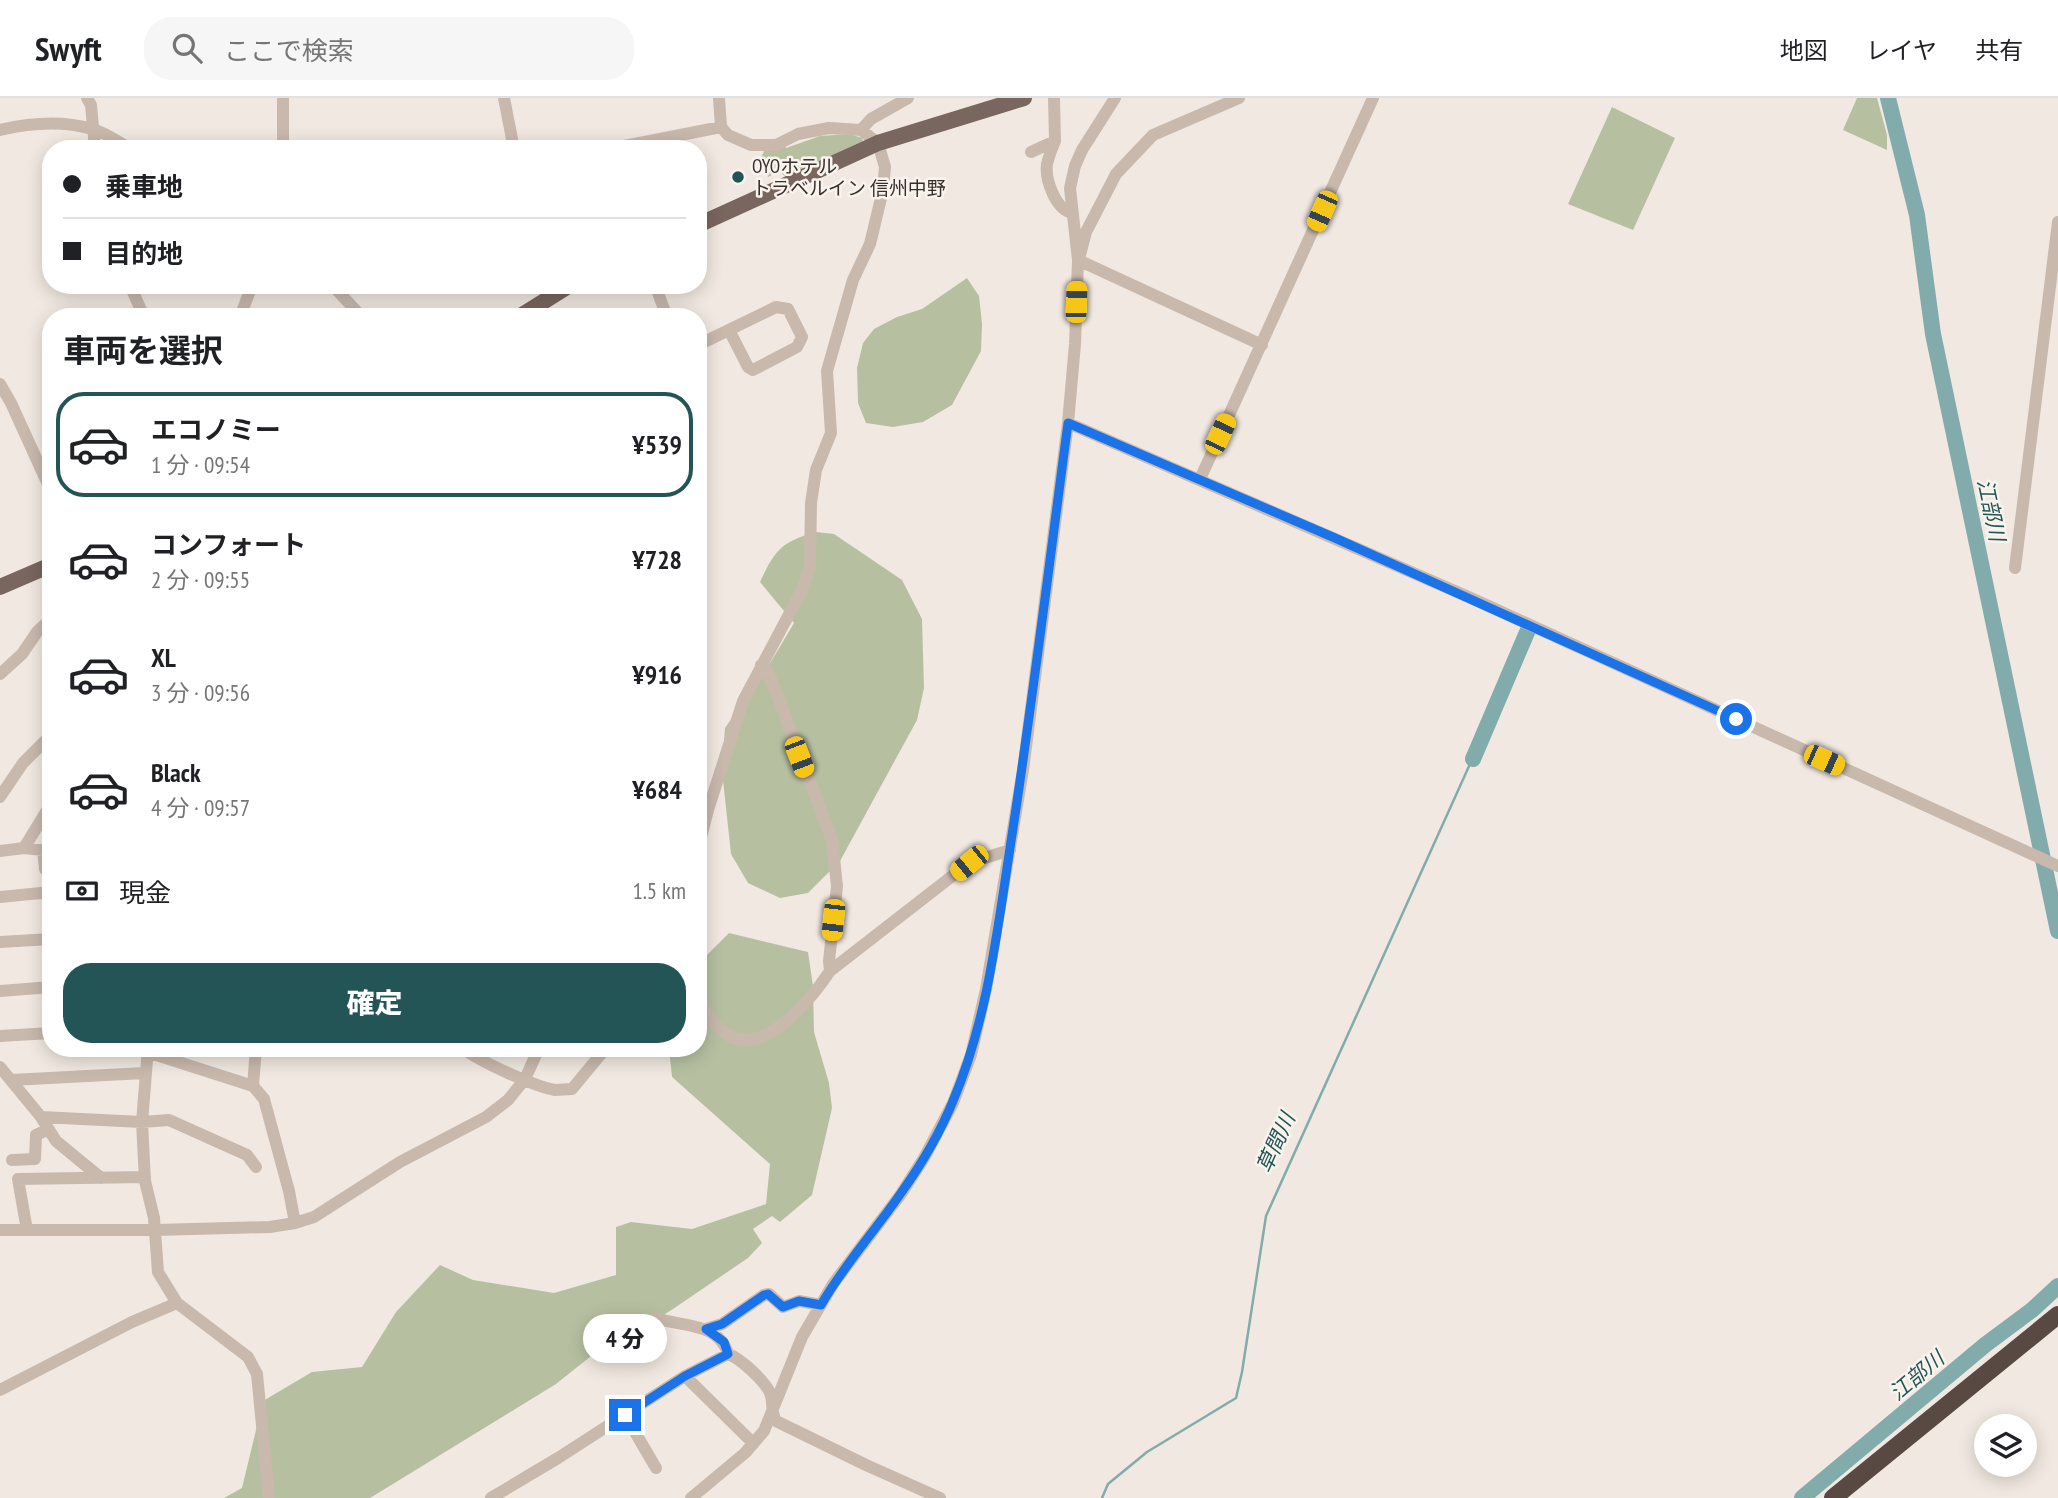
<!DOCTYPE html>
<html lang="ja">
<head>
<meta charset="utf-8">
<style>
	:root { --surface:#fff; --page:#f6f6f6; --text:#202124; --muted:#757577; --line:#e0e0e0; --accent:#235557 }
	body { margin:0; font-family:"PT Sans Narrow","Noto Sans JP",sans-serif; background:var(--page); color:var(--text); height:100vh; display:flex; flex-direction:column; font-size:26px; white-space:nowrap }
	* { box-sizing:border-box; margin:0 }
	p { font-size:23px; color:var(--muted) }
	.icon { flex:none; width:38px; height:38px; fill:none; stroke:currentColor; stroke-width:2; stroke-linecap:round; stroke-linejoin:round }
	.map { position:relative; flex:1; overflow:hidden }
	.details { position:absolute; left:42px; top:210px; width:665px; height:749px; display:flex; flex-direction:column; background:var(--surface); border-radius:28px; box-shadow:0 4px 18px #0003 }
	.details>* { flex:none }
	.banner { position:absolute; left:42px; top:42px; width:665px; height:154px; border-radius:28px; box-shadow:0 4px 18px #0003; display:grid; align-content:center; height:154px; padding:0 21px; background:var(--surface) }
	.buttons { position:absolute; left:1974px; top:1316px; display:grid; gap:14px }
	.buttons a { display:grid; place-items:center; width:63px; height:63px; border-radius:50%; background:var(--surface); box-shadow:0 4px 18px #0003; font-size:35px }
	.end { position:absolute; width:32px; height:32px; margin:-16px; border:9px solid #1a73e8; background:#fff; box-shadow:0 0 0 4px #fff }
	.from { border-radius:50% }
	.bubble { position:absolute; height:49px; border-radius:24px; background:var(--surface); box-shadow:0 4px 18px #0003; font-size:23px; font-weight:800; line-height:49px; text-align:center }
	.car { position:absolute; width:21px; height:42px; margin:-21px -10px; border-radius:9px; box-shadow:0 0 5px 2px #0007; background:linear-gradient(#f5c518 24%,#345 0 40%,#f5c518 0 76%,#345 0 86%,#f5c518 0) }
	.banner b { display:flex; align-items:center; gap:24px; height:66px; font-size:26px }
	.banner b+b { border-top:2px solid var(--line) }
	.banner i { width:18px; height:18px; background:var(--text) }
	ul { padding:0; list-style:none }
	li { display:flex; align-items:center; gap:21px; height:105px; margin:0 14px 10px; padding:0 7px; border:4px solid transparent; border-radius:28px }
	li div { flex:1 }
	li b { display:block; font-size:26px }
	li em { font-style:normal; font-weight:800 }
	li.active { border-color:var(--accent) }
	li>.icon { width:63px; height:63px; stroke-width:1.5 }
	h2 { padding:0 21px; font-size:32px; line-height:84px }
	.pay { display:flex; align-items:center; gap:18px; height:77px; padding:0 21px; font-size:26px }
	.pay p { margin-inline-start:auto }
	.action { display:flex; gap:14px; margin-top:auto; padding:14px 21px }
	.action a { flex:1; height:80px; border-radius:28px; background:var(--accent); color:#fff; font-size:28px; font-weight:800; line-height:80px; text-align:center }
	header { display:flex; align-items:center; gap:42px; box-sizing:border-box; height:98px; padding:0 35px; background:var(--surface); border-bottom:2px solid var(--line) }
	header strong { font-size:33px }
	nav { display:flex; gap:38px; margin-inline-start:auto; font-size:24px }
	.search { width:490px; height:63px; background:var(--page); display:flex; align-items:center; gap:18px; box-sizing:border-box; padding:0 24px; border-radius:28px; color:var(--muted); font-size:26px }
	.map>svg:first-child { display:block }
	.green { fill:#b6c0a1 }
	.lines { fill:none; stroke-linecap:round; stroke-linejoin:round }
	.stream { stroke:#82acac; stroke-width:2.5 }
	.river { stroke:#82acac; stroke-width:16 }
	.minor { stroke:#c9b9ad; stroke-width:12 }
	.major { stroke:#79665e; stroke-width:16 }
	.highway { stroke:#584943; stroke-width:18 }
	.route { stroke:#1a73e8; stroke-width:9 }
	.poi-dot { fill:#235557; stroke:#f9f3ed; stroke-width:2.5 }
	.labels { text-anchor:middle; stroke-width:5; stroke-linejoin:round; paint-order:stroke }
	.poi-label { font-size:19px; fill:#382f2b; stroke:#f9f3ed; text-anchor:start }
	.water-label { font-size:21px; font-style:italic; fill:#235557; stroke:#f9f3ed }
</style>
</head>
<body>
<header>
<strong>Swyft</strong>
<div class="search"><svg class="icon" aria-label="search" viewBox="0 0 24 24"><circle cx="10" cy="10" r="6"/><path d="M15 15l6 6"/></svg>ここで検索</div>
<nav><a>地図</a><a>レイヤ</a><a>共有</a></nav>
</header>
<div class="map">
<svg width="2058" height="1400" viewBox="0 0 2058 1400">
	<rect width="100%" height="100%" fill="#f1e9e1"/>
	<path class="green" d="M1857,0H1877L1887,37V52L1843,32Z
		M1612,9L1675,40L1633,132L1568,106Z
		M850,36L862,40L863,43L786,79L779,73L768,79L761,60L764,53L783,46L786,50L820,38Z
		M967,180L979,198L982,226L981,253L952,307L923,324L893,329L866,325L858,305L857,270L863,245L874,231L897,219L922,211Z
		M816,434L834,436L902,482L922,521L924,590L917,622L840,763L808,795L780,800L748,785L731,756L722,673L725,630L766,572L794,525L760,484C775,452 781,444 816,434Z
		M729,835L808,854L813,888L814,934L829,985L832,1010L812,1097L780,1124L772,1118L753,1131L762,1145L748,1160L673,1211L652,1224L620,1235L556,1286L370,1400H224L242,1390L263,1303L312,1274L362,1269L396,1214L440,1167L473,1182L554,1195L616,1177V1129L631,1124L692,1131L766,1106L770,1066L672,979L669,950H698V866Z"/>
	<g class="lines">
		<path class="stream" d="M1102,1400L1108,1386L1147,1354L1236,1300L1242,1274L1266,1118L1470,666"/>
		<path class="river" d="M1888,0L1917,117L1933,236L2058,833
			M1473,661L1528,532
			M1802,1400L1985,1247L2032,1212L2058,1188"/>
		<path class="minor" d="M87,0L91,7L95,51
			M504,0L514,51
			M0,32C30,25 61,22 92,31C105,34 118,44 131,51
			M861,32L871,21L908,0
			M1055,43C1052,50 1049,58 1047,66C1045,81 1055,111 1072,115
			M283,51V0
			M609,51L721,29
			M1031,54L1055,43L1054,0
			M1079,161L1086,134L1116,76L1153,37L1239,0
			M1078,162L1262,247
			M130,187L144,219
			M332,187L362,219
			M655,187L667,219
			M240,219L252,187
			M698,247L776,209L788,211L802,239L797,249L753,272L748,269L729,232
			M0,286L11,305L51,393
			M1068,325L1471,500L2058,768
			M1200,381L1373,0
			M2015,470L2058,124
			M761,567L766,572L773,586L832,742L837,788L829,863L830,873
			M0,576L22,556L37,534L51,521
			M0,699L23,665L51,637
			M24,750L51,706
			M698,751L708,712L743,603L803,490L810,468L811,405L816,372L831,335L827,273L853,182L870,146L883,92L885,69L878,45L861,32L829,30L798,36L776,47H751L728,37L721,29L719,0
			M0,753L24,750L43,752L45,771
			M0,799L51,794
			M0,844L51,841
			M0,893L51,889
			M698,893C702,902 704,911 709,919C712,925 719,929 724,934C761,964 812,900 830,873L969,765L1010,752
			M0,938L51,935
			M148,950L142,1024L145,1083L154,1120L158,1174L177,1205L248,1259L257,1276L269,1400
			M256,950L253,988L264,1001L289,1093L295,1125
			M463,950C478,963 536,989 555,992C560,992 566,991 572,991L606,950
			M147,954L253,988
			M0,969L41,1019L142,1024L169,1022L247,1057L256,1069
			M11,982L145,975
			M41,1019L56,1043L101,1080
			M12,1062L35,1061L36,1037L47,1032
			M0,1132H156L270,1129L295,1125L314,1119L400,1064L486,1019L508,1002L525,981L539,950
			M27,1132L18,1081L145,1079
			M656,1220C682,1229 719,1224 728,1256
			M706,1231L722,1226L764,1197L769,1196L783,1209L799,1203L821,1207
			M685,1278L753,1345
			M0,1292L132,1224L177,1205
			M625,1317L656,1370
			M491,1400L558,1360L685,1278L728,1256C740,1260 765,1283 770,1295C774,1304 770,1313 776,1323L866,1367L940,1400
			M691,1400L745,1355L764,1333L802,1239L833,1186L901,1096L924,1060L953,1005L971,957L986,891L1023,672L1068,325L1075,246L1078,162L1070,90L1075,68L1082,52L1115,0"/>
		<path class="major" d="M698,127L878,45L1024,0
			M519,219L570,187
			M0,489L51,467"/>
		<path class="highway" d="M1833,1400L2058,1217"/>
	</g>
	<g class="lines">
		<path class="route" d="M625,1317L685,1278L728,1256L724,1244L706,1231L722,1226L764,1197L768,1196L783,1209L799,1203L821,1207C844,1167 875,1133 901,1095C921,1067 940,1035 953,1003C987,923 997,835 1010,750C1032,609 1049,467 1068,325L1335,440L1736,621"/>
	</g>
	<circle class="poi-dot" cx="738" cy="79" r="7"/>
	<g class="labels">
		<g class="poi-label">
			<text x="752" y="75">OYOホテル<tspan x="752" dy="22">トラベルイン 信州中野</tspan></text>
		</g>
		<g class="water-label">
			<text transform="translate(1991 412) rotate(78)" y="7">江部川</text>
			<text transform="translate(1276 1045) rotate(-66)" y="7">草間川</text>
			<text transform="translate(1917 1278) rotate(-40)" y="7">江部川</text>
		</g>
	</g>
</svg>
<div class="buttons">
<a><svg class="icon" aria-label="layers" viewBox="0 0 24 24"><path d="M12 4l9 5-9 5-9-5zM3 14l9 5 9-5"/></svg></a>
</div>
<i class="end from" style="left:1736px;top:621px"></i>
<i class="end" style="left:625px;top:1317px"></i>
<div class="bubble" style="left:583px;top:1216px;width:84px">4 分</div>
<i class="car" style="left:1322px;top:113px;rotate:204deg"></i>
<i class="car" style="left:1076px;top:204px;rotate:2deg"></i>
<i class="car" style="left:1220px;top:336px;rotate:25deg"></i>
<i class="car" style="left:799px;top:659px;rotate:159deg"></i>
<i class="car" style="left:1824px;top:662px;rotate:114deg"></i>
<i class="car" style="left:969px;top:765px;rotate:231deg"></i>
<i class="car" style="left:833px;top:822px;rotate:186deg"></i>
<div class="banner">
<b><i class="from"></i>乗車地</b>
<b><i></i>目的地</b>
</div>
<section class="details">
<h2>車両を選択</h2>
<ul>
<li class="active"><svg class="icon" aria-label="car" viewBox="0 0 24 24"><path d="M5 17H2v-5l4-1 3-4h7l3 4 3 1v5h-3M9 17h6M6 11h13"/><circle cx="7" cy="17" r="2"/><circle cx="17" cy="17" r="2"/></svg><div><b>エコノミー</b><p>1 分 · 09:54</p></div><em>¥539</em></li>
<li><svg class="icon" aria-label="car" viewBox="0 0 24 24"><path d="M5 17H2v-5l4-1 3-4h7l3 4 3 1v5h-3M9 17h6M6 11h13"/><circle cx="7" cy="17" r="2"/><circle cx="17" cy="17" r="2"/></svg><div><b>コンフォート</b><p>2 分 · 09:55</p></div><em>¥728</em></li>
<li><svg class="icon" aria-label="car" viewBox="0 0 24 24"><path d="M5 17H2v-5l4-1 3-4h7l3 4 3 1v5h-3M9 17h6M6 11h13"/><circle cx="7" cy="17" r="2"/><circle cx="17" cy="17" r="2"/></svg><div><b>XL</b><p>3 分 · 09:56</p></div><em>¥916</em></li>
<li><svg class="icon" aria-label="car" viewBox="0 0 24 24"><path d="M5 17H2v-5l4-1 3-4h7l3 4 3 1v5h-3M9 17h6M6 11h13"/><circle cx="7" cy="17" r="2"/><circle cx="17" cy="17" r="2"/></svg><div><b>Black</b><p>4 分 · 09:57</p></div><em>¥684</em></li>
</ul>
<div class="pay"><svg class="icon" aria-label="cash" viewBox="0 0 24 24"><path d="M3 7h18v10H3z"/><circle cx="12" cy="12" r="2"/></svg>現金<p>1.5 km</p></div>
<div class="action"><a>確定</a></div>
</section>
</div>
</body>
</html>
